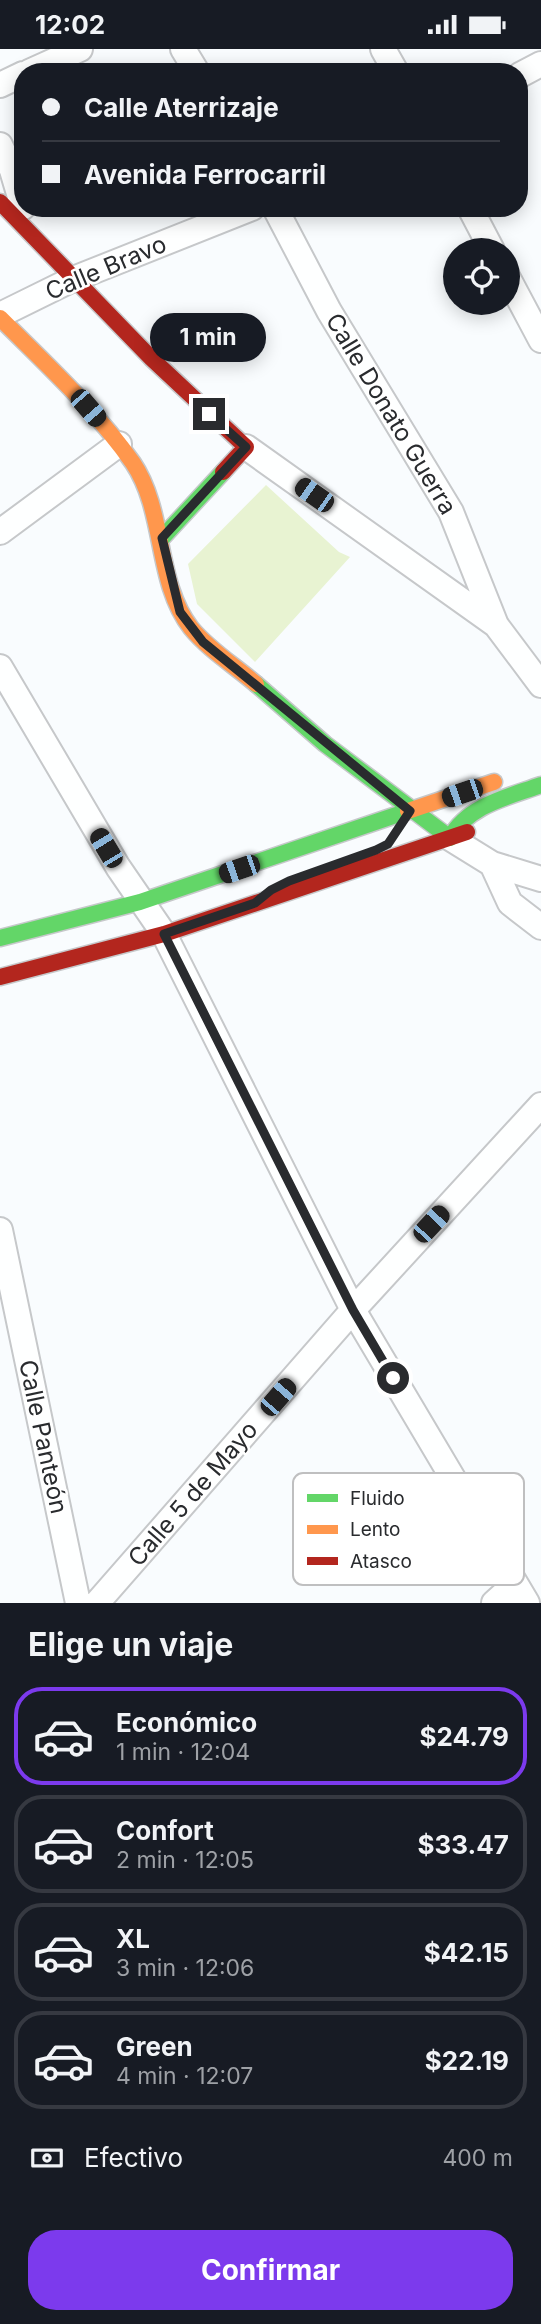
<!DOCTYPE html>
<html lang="es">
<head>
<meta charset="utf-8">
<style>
	:root { --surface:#171b24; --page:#20242c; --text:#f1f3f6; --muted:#9ea1a6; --line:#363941; --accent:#7c3aed }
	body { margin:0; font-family:Inter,sans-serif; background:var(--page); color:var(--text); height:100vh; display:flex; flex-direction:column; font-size:26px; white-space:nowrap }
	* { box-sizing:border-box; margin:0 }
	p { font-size:23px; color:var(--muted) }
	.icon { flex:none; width:38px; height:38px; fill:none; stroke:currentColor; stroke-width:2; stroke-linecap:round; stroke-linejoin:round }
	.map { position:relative; height:1554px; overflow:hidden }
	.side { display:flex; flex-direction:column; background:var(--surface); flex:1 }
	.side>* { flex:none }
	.banner { position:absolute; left:14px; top:14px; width:514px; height:154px; border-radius:28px; box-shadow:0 4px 18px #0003; display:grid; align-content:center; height:154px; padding:0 28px; background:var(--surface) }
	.fabs { position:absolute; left:443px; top:189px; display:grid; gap:14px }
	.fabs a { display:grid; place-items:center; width:77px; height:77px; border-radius:50%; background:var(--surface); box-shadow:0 4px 18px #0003; font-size:35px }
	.end { position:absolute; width:32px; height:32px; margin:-16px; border:9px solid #292b2e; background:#fff; box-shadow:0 0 0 4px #fff }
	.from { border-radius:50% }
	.bubble { position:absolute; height:49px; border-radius:24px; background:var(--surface); box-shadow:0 4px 18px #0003; font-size:23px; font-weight:700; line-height:49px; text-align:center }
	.car { position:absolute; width:21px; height:42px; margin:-21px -10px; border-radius:9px; box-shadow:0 0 5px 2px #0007; background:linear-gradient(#222 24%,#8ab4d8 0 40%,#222 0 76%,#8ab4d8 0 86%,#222 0) }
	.banner b { display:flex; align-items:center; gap:24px; height:66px; font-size:26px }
	.banner b+b { border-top:2px solid var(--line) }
	.banner i { width:18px; height:18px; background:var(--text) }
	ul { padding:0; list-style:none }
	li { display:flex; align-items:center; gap:21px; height:98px; margin:0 14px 10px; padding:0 14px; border:4px solid var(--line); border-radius:28px }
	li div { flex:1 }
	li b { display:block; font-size:26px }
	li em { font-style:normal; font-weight:700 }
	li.on { border-color:var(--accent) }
	li>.icon { width:63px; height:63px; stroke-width:1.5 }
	h2 { padding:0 28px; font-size:32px; line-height:84px }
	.pay { display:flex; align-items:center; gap:18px; height:77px; padding:0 28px; font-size:26px }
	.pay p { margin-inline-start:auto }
	.button { display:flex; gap:14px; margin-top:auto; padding:14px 28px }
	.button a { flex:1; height:80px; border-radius:28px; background:var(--accent); color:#fff; font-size:28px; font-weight:700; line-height:80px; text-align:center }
	.status { display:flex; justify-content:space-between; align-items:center; height:49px; padding:0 35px; background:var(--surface); direction:ltr }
	.status svg { height:19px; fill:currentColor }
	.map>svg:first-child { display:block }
	.green { fill:#e8f3d2 }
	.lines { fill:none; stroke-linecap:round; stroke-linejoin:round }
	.street-casing { stroke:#c6c8ca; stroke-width:28 }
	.fast-casing { stroke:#c6c8ca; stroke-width:19 }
	.slow-casing { stroke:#c6c8ca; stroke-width:19 }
	.jam-casing { stroke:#c6c8ca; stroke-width:19 }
	.street { stroke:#feffff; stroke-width:24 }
	.fast { stroke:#63d668; stroke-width:16 }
	.slow { stroke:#ff974d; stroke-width:16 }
	.jam { stroke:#b3261e; stroke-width:16 }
	.route { stroke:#292b2e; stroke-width:9 }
	.labels { text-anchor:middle; stroke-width:5; stroke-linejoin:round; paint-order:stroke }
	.street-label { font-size:24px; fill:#292b2e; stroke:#fff }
	.key { fill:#fff; stroke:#bfbfc0; stroke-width:2 }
	.key-label { font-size:19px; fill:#292b2e }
</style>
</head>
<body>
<div class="status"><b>12:02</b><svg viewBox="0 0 49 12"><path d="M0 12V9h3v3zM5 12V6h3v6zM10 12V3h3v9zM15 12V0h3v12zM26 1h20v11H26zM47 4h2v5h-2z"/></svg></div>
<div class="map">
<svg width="541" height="1554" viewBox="0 0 541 1554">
	<rect width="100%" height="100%" fill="#f9fcfe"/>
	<path class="green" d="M266,436L339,503L350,508L255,613L197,555L188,515Z"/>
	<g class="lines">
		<g class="street-casing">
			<path id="street" d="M183,0L197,23
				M383,0L396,23
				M29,23L80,0
				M520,26L541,15
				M0,36L23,25
				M0,96L12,121L23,158
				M275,159L329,262L451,463L496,576
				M470,159L492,201
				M508,229L541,291
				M0,266L71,231L252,159
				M246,398L496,576L541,636
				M0,483L119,395
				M0,618L118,818L164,885L353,1261L527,1554
				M450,789L492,815L541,830
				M492,815L510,854L541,878
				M0,1181L78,1554
				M97,1554L353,1261L541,1056
				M494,1554L515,1535"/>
		</g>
		<g class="fast-casing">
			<path id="fast" d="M162,489L223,423
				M256,635L325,695L450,789C468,756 508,748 541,736
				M0,889L140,853L408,762"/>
		</g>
		<g class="slow-casing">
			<path id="slow" d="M0,269C46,315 96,361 133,414C166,463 155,533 191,579C208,600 235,617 256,635
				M408,762L494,733"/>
		</g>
		<g class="jam-casing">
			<path id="jam" d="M0,153L151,309L246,398L223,423
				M0,928L164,885L467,783"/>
		</g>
		<use href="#street" class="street"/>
		<use href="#fast" class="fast"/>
		<use href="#slow" class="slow"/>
		<use href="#jam" class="jam"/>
	</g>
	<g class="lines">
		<path class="route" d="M209,365L246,398L162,489L180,563L203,593L410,762L388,795L376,801L289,832L271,841L255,854L164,885L353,1261L393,1329"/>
	</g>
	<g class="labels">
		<g class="street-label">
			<text transform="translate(106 219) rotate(-23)" y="8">Calle Bravo</text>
			<text transform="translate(391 365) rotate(59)" y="8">Calle Donato Guerra</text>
			<text transform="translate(43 1388) rotate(78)" y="8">Calle Panteón</text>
			<text transform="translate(193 1445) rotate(-49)" y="8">Calle 5 de Mayo</text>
		</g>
	</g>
	<rect x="293" y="1424" width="231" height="112" rx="10" class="key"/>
	<rect x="307" y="1445" width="31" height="8" fill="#63d668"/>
	<rect x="307" y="1476" width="31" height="9" fill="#ff974d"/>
	<rect x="307" y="1508" width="31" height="8" fill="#b3261e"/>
	<g class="key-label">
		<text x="350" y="1456">Fluido</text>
		<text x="350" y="1487">Lento</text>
		<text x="350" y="1519">Atasco</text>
	</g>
</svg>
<div class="fabs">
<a><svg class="icon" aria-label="locate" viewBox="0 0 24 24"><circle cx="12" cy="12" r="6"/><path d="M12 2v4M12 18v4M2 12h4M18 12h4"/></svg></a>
</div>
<i class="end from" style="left:393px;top:1329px"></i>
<i class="end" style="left:209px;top:365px"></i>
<div class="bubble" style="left:150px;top:264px;width:116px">1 min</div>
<i class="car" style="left:88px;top:359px;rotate:139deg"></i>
<i class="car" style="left:314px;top:446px;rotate:305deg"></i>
<i class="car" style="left:462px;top:744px;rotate:251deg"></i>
<i class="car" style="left:106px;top:799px;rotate:329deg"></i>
<i class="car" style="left:239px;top:820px;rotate:251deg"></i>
<i class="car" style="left:431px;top:1175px;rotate:43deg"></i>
<i class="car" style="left:278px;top:1348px;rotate:41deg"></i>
<div class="banner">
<b><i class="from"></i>Calle Aterrizaje</b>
<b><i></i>Avenida Ferrocarril</b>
</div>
</div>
<section class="side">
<h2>Elige un viaje</h2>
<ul>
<li class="on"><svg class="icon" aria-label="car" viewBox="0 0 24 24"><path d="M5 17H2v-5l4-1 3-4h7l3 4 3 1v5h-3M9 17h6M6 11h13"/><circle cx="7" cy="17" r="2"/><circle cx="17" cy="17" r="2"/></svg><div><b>Económico</b><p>1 min · 12:04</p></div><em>$24.79</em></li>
<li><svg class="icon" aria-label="car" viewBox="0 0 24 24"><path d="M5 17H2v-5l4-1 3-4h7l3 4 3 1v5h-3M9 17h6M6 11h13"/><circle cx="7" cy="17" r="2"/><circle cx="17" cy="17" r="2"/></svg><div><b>Confort</b><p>2 min · 12:05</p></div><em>$33.47</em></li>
<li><svg class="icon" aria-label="car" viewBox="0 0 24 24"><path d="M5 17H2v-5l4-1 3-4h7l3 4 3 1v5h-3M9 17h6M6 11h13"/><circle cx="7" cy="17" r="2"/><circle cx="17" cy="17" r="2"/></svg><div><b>XL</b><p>3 min · 12:06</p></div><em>$42.15</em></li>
<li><svg class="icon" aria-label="car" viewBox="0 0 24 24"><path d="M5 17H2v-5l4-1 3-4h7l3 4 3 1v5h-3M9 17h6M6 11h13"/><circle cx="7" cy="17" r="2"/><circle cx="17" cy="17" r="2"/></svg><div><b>Green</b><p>4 min · 12:07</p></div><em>$22.19</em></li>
</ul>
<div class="pay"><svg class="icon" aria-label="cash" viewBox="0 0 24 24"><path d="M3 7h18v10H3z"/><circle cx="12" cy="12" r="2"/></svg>Efectivo<p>400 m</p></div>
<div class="button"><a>Confirmar</a></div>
</section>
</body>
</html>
